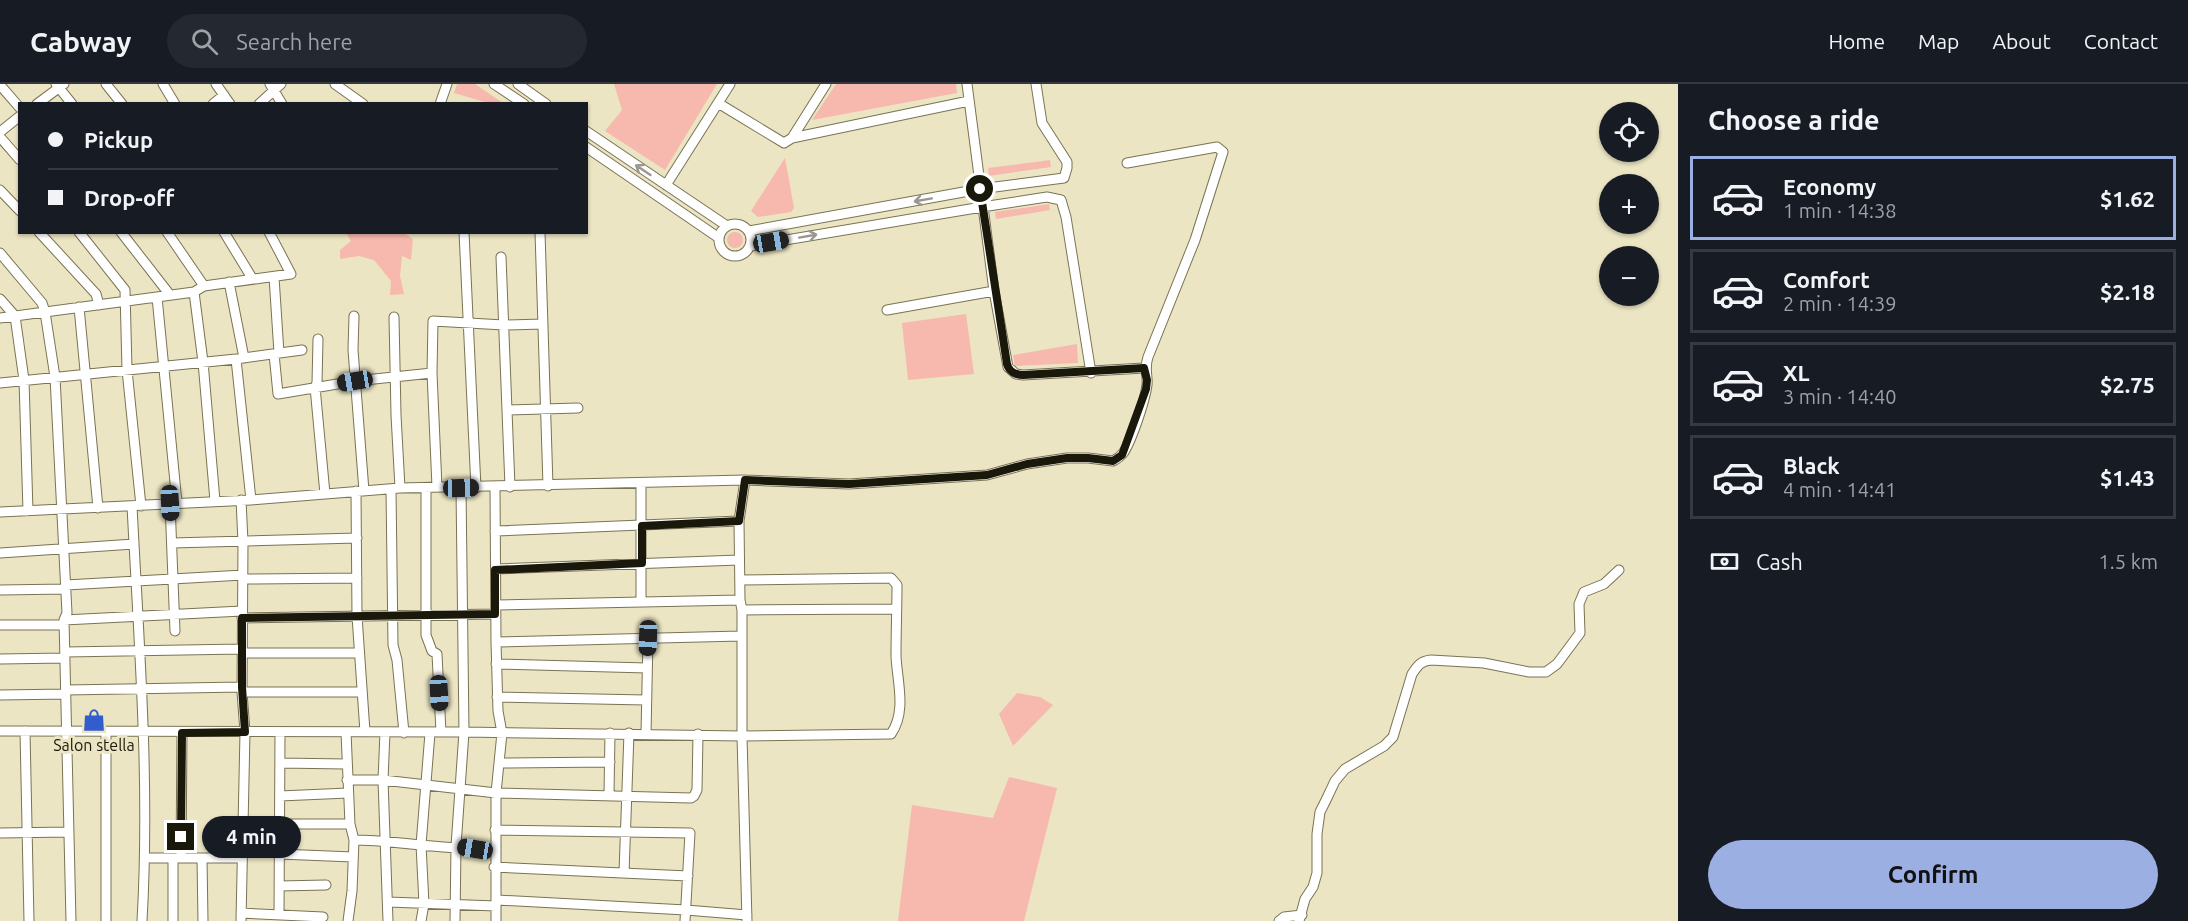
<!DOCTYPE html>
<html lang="en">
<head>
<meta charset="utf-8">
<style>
	:root { --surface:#171b24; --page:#242831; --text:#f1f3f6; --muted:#9ea1a6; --line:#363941; --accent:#9cafe3 }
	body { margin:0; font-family:Ubuntu,sans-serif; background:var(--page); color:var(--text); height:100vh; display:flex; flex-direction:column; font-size:22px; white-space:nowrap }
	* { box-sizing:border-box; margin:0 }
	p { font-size:20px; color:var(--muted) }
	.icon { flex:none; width:33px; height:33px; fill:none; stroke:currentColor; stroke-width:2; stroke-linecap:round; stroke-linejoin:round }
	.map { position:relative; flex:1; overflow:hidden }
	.details { display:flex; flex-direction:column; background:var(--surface); width:510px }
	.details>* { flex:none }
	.hud { position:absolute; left:18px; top:18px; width:570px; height:132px; border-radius:0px; box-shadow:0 2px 4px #0004; display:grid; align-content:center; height:132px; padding:0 30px; background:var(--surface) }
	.buttons { position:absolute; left:1599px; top:18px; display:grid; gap:12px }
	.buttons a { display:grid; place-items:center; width:60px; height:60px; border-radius:50%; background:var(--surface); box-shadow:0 2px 4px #0004; font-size:30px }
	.end { position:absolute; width:27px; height:27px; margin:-14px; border:8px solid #1a170b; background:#fff; box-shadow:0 0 0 3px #fff }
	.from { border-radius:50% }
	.bubble { position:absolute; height:42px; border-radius:21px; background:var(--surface); box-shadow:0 2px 4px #0004; font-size:20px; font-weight:700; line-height:42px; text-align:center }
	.car { position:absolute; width:18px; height:36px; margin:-18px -9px; border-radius:8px; box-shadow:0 0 4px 2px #0007; background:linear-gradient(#222 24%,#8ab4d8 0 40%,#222 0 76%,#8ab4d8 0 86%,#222 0) }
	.hud b { display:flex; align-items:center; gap:21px; height:57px; font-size:22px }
	.hud b+b { border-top:2px solid var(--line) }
	.hud i { width:15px; height:15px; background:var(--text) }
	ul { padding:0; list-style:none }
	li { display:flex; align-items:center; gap:18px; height:84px; margin:0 12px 9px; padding:0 18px; border:3px solid var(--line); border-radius:0px }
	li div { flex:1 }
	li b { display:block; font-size:22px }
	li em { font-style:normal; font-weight:700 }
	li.current { border-color:var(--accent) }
	li>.icon { width:54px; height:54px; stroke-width:1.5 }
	h2 { padding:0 30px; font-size:27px; line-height:72px }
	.pay { display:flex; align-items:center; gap:15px; height:66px; padding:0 30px; font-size:22px }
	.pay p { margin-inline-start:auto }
	.primary-button { display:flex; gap:12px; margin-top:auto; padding:12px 30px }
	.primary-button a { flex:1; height:69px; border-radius:36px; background:var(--accent); color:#111; font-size:24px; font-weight:700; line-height:69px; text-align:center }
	header { display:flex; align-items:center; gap:36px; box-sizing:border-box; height:84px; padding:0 30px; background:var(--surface); border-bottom:2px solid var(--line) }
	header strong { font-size:28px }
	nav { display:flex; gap:33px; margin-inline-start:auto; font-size:21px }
	.search { width:420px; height:54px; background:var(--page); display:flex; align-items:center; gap:15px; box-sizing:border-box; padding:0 21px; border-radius:33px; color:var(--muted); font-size:22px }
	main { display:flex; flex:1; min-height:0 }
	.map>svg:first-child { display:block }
	.green { fill:#f7b9ad }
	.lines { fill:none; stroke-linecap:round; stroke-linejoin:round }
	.minor-casing { stroke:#797355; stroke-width:11 }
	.minor { stroke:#fff; stroke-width:9 }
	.oneway { stroke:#989791 }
	.route { stroke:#1a170b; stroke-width:8 }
	.labels { text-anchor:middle; stroke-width:6; stroke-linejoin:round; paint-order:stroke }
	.poi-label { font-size:16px; fill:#1a170b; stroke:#ebe5c3 }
</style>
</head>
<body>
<header>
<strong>Cabway</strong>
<div class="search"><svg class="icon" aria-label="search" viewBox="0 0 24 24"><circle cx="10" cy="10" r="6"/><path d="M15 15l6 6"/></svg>Search here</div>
<nav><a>Home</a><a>Map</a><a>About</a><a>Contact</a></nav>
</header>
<main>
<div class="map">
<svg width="1678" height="837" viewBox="0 0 1678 837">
	<rect width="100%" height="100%" fill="#ebe5c3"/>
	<path class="green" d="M457,0H475L503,19H488L454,9Z
		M614,0H717L665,86L605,47L622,26Z
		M836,0H956L957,9L812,36Z
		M785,74L794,124L791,128L758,133L751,127Z
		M1050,76L1051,83L989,92L988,84Z
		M1049,120L1050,126L996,135L995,128Z
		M727 156a8 8 0 1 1 16 0a8 8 0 1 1-16 0Z
		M346,149H404L413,155L411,176L402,172L400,192L404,210L390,211L391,197L374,176L359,172L340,175V166L351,157Z
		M966,230L974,290L908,296L902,239Z
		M1077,260L1078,279L1015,282L1013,271Z
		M1017,609L1040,613L1053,621L1013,662L999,630Z
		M1009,693L1057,704L1024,837H898L912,721L993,734Z"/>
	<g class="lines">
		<g class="minor-casing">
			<path id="minor" d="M56,0L72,20
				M106,0L122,20
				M163,0L175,20
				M216,0L230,20
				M270,0L282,20
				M335,0L363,20
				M494,0L524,20
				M518,0L546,20
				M967,0L994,207L1008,283L1016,290L1023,291L1144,284
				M0,1L20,24
				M718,19L784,59L792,54L826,0
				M37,20L64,0
				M213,20L224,11
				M259,20L281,0
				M440,20L447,0
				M586,47L727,142
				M0,48L20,32
				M0,53L20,76
				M792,54L969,17
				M586,63L719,154
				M666,101L730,0
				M0,106L20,127
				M719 156a16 16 0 1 1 32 0a16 16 0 1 1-32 0Z
				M749,147L980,105L1064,94L1067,84V78L1042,39L1036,0
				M39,148L96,210L99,221
				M79,148L125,206L127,286L141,422
				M121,148L170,211
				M167,148L204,202
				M224,148L252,194
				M464,148L476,404
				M540,148L548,402
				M750,162L982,123L1047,113L1061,116L1066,133L1091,289
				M0,169L42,219L45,228L55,293L67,529L64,536L71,837
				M501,173L510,403
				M274,193L279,269
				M229,198L244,274
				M194,208L203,278L215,417
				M157,213L177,419
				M0,215L15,232L24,296L28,427
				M79,223L98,424
				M887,226L994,207
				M354,232L353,266L364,407
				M394,233L396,331L400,404
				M0,234L194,208L204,202L291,190L269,148
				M318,255L317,299L315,303L325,410
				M274,270L278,310L355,297L432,289
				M236,275L251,416
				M0,299L236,275L302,266
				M508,326L578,324
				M745,396L739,437L740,516L742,526V652L747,837
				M641,400V516
				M437,403L432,289L433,237L504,241L543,240
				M495,403L496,558L498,627L502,649L496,709V837
				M426,404V551L432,567L437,570L441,648
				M391,405L393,561L397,576L404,649
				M356,407L357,532L365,648
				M241,416L243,458L242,608L245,648L241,837
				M170,419L175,547
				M132,422C139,560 150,699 142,837
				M0,428L251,416L400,404L745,396L849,400L987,391L1027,380L1067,374H1088L1113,377C1117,375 1121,372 1124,368C1132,355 1145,317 1147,301C1148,290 1144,285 1148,273L1195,156L1223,68L1217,63L1127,79
				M495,447L739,437
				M172,459L357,454
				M0,469L134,460
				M496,485L739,476
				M243,495L357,494
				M66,501L243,491
				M0,506L66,505
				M496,521L740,516
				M742,526L896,525
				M242,534L495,530
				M64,536L242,527
				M0,541H64
				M496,558L741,552
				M65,568L242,565
				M242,569H359
				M0,575L65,574
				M496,580L647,584
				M66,606L242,603
				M242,608H362
				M0,611L66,610
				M497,613L646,616
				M0,647L464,648L742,652L891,650C907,627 897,597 896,572C896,548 897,524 897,501L891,494L740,496
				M25,647L29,837
				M106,648V837
				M346,648L350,740L354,756L352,807L348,837
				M385,648L383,696L388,837
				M646,650L648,554
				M280,679L346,680
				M499,679L610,678
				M347,696H383L496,709L691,714L694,712L697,706L698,650
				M609,711L610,649
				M280,712L348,709
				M244,740H350
				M495,746L690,749L685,837
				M0,749L69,748
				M354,756C377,756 398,759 420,761C445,763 470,765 495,768
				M279,770L353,773
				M146,774H241
				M181,774L182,649
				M202,774L203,837
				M494,783L688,792
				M624,789L629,649
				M279,802L326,801
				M497,816L686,826L747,831
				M388,818L496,822
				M241,829L323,833
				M279,831L280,649
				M173,837V774
				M421,837L424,820L421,761L430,649
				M455,837L456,762L464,648L461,404
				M1279,837L1284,833L1302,831
				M1299,837L1305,815L1313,803L1317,789V750L1320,728L1326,716L1335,697L1345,685L1384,662L1393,653L1412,590C1418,581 1421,577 1431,576L1484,579L1529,588H1546L1557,580L1580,549L1579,520L1584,508L1604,500L1619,486"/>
		</g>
		<use href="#minor" class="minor"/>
	</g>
	<defs><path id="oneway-shaft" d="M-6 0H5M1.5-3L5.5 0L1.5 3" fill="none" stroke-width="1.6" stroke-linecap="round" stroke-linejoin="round" transform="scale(1.5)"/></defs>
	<g class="oneway">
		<use href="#oneway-shaft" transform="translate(643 86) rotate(-146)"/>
		<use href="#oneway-shaft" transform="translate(923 116) rotate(170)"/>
		<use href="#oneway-shaft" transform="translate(808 152) rotate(-10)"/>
	</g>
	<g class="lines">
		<path class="route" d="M181,753L182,649L245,648L242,603V534L495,530V486L642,479V442L739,437L745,396L849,400L987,391L1027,380L1067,374H1088L1113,377L1122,371L1146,305L1147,296L1144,284L1023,291C1015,291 1009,287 1007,280L980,105"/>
	</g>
	<defs>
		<g id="shop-bare" transform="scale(1.8)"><path d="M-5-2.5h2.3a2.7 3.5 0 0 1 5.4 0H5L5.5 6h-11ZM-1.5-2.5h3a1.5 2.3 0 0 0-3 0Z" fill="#335ccc" stroke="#ebe5c3" stroke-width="2.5" paint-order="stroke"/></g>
	</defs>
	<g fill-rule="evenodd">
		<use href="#shop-bare" x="94" y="636"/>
	</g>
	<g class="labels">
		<g class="poi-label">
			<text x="94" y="667">Salon stella</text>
		</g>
	</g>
</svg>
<div class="buttons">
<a><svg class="icon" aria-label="locate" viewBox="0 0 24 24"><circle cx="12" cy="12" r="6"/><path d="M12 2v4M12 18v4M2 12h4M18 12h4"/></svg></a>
<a>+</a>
<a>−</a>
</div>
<i class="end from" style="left:980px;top:105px"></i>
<i class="end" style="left:181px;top:753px"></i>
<div class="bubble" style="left:202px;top:732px;width:99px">4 min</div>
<i class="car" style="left:771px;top:158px;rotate:80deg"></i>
<i class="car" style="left:355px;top:297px;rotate:261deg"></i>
<i class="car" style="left:461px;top:404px;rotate:89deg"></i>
<i class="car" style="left:170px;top:419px;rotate:177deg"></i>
<i class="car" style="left:648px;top:554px;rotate:182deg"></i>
<i class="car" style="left:439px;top:609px;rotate:177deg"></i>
<i class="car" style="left:475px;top:765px;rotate:279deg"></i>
<div class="hud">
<b><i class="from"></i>Pickup</b>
<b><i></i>Drop-off</b>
</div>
</div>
<section class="details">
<h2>Choose a ride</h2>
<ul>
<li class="current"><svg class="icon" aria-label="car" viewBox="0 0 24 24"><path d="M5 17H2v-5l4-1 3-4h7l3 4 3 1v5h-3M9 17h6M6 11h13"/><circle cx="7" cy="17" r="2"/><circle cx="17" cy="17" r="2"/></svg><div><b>Economy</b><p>1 min · 14:38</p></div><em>$1.62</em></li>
<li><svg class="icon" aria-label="car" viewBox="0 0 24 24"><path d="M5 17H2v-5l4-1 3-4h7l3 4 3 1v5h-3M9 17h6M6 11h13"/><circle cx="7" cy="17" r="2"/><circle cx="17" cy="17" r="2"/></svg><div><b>Comfort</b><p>2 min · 14:39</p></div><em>$2.18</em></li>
<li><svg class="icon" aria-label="car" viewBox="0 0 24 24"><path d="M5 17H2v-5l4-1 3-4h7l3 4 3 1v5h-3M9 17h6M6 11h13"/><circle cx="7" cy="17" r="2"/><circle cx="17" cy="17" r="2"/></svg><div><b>XL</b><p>3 min · 14:40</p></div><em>$2.75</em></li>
<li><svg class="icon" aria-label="car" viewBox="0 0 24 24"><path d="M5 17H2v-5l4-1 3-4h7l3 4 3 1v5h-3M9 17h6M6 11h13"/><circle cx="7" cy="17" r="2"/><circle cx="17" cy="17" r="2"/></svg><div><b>Black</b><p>4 min · 14:41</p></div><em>$1.43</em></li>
</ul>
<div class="pay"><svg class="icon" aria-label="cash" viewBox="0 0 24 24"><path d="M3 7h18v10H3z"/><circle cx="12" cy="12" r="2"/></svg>Cash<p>1.5 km</p></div>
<div class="primary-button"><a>Confirm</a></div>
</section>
</main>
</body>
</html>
